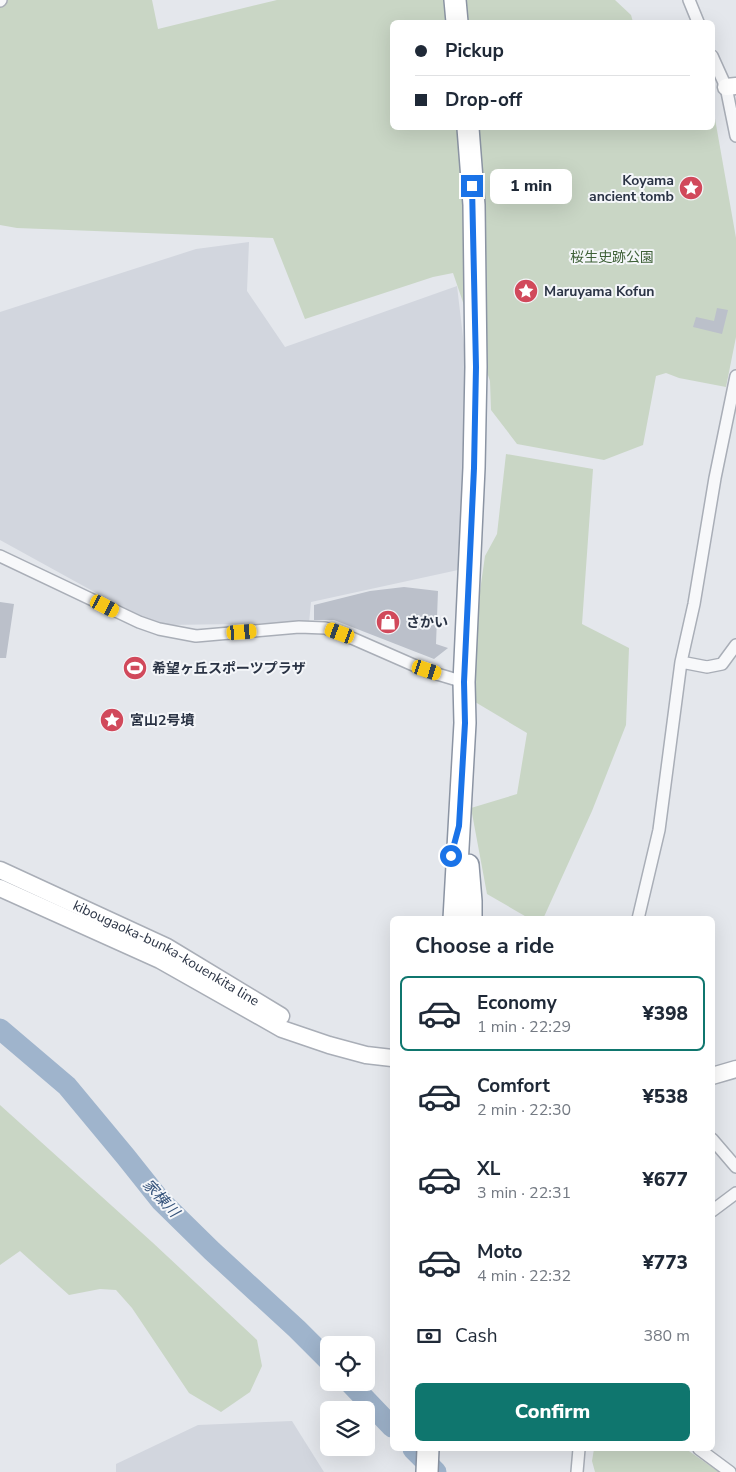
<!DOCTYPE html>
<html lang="en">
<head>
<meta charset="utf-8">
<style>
	:root { --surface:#fff; --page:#f2f2f3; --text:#1f2937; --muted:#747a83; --line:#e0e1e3; --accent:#0f766e }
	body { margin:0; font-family:"Nunito Sans","Noto Sans JP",sans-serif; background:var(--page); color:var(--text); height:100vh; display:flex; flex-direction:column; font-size:19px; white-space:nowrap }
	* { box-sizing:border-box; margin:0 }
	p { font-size:16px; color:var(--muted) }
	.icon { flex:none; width:28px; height:28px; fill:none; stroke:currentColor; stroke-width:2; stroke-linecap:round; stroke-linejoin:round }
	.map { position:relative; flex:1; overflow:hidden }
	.panel { position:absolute; left:390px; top:916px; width:325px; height:535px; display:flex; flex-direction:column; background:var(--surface); border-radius:8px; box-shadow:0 5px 20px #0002 }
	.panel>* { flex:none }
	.guide { position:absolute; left:390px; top:20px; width:325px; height:110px; border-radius:8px; box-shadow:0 5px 20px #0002; display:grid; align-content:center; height:110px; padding:0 25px; background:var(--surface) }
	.buttons { position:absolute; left:320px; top:1336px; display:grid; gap:10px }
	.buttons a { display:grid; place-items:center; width:55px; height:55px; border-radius:8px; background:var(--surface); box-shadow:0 5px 20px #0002; font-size:25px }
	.end { position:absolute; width:22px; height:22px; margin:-11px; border:6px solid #1a73e8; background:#fff; box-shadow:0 0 0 2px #fff }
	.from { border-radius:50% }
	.bubble { position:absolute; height:35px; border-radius:8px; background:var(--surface); box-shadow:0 5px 20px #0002; font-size:16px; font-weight:800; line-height:35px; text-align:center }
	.car { position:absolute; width:15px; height:30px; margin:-15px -8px; border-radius:6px; box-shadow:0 0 4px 1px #0007; background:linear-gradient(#f5c518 24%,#345 0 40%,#f5c518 0 76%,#345 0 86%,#f5c518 0) }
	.guide b { display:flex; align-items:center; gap:18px; height:48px; font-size:19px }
	.guide b+b { border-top:1px solid var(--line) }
	.guide i { width:12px; height:12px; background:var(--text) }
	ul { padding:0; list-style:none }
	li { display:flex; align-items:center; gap:15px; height:75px; margin:0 10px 8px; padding:0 15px; border:2px solid transparent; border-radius:8px }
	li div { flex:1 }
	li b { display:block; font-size:19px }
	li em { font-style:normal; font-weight:800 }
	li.selected { border-color:var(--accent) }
	li>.icon { width:45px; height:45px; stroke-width:1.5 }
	h2 { padding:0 25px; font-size:22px; line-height:60px }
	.pay { display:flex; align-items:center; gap:12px; height:55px; padding:0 25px; font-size:19px }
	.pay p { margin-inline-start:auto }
	.primary-button { display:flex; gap:10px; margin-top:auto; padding:10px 25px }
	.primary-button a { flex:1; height:58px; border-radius:8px; background:var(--accent); color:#fff; font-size:20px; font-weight:800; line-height:58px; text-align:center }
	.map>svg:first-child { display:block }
	.built { fill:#d2d6de }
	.green { fill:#c9d6c5 }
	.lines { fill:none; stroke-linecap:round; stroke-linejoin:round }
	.river { stroke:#9fb4cc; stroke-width:21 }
	.building { fill:#bbc0ca }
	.street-casing { stroke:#a9aeb7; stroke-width:14 }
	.secondary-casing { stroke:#a9aeb7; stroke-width:19 }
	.highway-casing { stroke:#8b94a3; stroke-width:24 }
	.street { stroke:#f7f8fa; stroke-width:11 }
	.secondary { stroke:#fff; stroke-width:16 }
	.highway { stroke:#fff; stroke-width:21 }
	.route { stroke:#1a73e8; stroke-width:6 }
	.labels { text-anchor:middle; stroke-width:4; stroke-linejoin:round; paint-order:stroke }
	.poi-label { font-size:14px; font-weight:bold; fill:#2b3445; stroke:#f4f6f9; text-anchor:start }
	.park-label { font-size:14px; fill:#3f6138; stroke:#f4f6f9 }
	.street-label { font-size:14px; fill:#2b3445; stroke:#f4f6f9 }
	.water-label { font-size:15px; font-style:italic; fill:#34527a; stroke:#f4f6f9 }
</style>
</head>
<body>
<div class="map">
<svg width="736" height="1472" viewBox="0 0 736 1472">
	<rect width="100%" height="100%" fill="#e4e7ec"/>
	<path class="built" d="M249,242L247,291L285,347L457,286L467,371L461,532L458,570L311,602L309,623L165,625L138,616L0,540V312L196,249Z
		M292,1421L324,1472H116V1464L198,1425Z"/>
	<path class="green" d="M0,0H152L158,29L277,0H615L631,15L633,22H392V128H712L713,112L714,113L736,238V337L726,387L679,378L666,373L656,376L643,445L604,460L517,444L491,410L490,381L453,273L433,277L305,319L273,238L17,228L0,225Z
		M506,454L593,469L582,624L629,648L626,725L592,811L543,919H530L487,894L471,808L517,794L527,733L465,696L485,556L497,534Z
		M0,1105L152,1242L257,1340L262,1366L250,1392L221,1412L189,1393L132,1308L116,1290L100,1289L69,1295L20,1251L0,1265Z
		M594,1449H686L719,1472H595L592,1461Z"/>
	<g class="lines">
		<path class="river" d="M0,1029L67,1086L126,1157L161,1201L212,1251L297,1329L329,1361
			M349,1382L392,1427
			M413,1449L436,1472"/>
	</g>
	<path class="building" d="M717,308L728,310L722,334L693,327L696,317L714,321Z
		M404,587L438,591L436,644L448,648L434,659L334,620H314V605L370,591Z
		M0,602L14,604L6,658H0Z"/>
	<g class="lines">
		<g class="street-casing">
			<path id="street" d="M689,0L698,22
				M0,1L1,0
				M712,56L726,87L736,136
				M0,556L139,622L159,629L196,636L299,627L325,628L354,639L427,671L464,682
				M681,662L707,667L722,664L736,645
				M638,919L659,830L681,662L694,604L715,478L736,376
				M712,1139L736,1167
				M712,1211L736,1193
				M699,1449L730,1472
				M577,1472L579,1449"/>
		</g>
		<g class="secondary-casing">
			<g id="secondary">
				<path d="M726,87L736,86"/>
				<path id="s1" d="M0,870L167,947L281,1016"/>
				<path d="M0,888L160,960L282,1029L329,1045L366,1055L392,1058"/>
				<path d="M712,1076L736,1069"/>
			</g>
		</g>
		<g class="highway-casing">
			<path id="highway" d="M455,0L457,22
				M468,865L471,901V919
				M454,919L465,723L464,682L474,468L476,367L474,205L468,128
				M427,1472L428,1449"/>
		</g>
		<use href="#street" class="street"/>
		<use href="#secondary" class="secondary"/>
		<use href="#highway" class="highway"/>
	</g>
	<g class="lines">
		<path class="route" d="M451,856L459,826L465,723L464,682L474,468L476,367L472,186"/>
	</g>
	<defs>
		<g id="sight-disc" transform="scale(1.25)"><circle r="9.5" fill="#d1495b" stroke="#f4f6f9"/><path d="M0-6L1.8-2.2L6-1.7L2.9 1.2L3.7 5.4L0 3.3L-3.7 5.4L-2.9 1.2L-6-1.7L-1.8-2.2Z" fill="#fff"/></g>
		<g id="shop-disc" transform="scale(1.25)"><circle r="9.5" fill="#d1495b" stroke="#f4f6f9"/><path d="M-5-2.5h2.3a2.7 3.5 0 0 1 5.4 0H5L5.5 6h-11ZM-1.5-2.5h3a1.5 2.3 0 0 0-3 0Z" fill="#fff"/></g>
		<g id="stadium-disc" transform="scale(1.25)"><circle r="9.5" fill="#d1495b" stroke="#f4f6f9"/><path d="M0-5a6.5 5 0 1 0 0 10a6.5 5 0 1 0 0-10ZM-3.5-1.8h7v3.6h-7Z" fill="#fff"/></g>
	</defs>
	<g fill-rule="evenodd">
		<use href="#sight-disc" x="691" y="188"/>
		<use href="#sight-disc" x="526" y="291"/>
		<use href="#shop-disc" x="388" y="622"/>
		<use href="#stadium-disc" x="135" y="668"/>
		<use href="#sight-disc" x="112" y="720"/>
	</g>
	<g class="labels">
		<g class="poi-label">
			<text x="674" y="185" text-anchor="end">Koyama<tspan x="674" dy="16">ancient tomb</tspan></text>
			<text x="544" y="296">Maruyama Kofun</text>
			<text x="406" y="627">さかい</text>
			<text x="152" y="673">希望ヶ丘スポーツプラザ</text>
			<text x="130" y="725">宮山2号墳</text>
		</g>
		<g class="park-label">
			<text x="612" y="262">桜生史跡公園</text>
		</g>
		<g class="street-label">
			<text dy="5" stroke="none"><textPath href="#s1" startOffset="186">kibougaoka-bunka-kouenkita line</textPath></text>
		</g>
		<g class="water-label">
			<text transform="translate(161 1198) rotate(47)" y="5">家棟川</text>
		</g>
	</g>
</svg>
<div class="buttons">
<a><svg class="icon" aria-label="locate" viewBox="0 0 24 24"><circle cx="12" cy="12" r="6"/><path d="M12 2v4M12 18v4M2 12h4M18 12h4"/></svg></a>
<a><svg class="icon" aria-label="layers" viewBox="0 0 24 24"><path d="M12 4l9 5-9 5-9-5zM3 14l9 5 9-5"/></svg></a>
</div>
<i class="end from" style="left:451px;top:856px"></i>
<i class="end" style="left:472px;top:186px"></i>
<div class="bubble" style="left:490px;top:169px;width:82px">1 min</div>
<i class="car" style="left:105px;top:606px;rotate:117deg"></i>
<i class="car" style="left:242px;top:632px;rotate:86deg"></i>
<i class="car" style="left:340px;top:633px;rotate:290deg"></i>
<i class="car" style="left:427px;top:670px;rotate:108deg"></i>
<div class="guide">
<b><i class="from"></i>Pickup</b>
<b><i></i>Drop-off</b>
</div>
<section class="panel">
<h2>Choose a ride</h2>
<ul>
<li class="selected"><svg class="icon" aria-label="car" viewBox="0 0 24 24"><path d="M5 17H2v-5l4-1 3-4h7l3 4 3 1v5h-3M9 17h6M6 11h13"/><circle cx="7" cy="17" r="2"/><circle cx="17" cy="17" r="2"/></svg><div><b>Economy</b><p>1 min · 22:29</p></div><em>¥398</em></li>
<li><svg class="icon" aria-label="car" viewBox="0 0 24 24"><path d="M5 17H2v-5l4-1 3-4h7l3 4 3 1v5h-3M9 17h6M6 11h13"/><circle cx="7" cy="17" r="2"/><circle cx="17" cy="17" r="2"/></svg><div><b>Comfort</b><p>2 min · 22:30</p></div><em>¥538</em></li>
<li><svg class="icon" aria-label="car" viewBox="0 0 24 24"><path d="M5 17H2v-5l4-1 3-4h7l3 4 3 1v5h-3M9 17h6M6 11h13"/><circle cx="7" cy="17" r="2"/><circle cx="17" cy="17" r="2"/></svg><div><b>XL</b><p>3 min · 22:31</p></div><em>¥677</em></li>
<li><svg class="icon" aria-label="car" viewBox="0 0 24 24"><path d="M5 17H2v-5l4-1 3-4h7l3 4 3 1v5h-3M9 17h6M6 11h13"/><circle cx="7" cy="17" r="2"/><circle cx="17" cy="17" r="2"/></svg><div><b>Moto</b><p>4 min · 22:32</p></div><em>¥773</em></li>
</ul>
<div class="pay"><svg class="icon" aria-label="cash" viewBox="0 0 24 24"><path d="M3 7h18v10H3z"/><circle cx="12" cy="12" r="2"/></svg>Cash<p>380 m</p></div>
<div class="primary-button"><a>Confirm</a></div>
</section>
</div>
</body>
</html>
